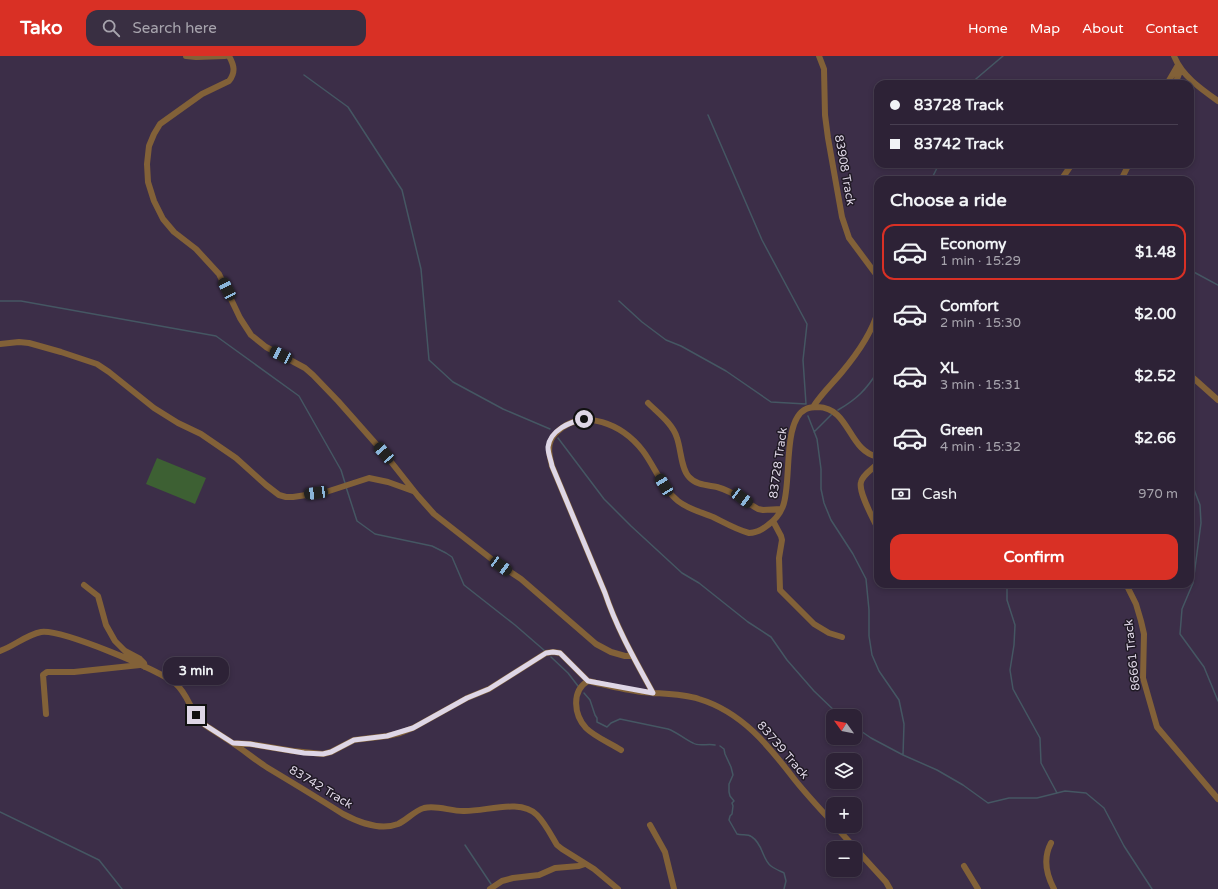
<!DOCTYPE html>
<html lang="en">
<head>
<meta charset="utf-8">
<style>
	:root { --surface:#2d2236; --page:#392f42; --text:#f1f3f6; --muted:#a7a4ad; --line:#483f51; --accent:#d93025 }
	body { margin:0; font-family:"Varela Round",sans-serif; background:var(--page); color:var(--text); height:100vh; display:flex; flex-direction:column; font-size:15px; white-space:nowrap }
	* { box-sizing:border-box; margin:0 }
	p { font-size:13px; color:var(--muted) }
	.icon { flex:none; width:22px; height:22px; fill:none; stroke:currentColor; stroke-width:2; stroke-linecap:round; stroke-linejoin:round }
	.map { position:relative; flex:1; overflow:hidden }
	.sheet { position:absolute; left:874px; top:120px; width:320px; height:412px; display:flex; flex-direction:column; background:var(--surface); border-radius:12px; box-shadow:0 2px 6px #0003,0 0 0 1px var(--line) }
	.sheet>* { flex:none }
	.guide { position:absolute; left:874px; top:24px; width:320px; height:88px; border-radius:12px; box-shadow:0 2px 6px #0003,0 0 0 1px var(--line); display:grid; align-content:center; height:88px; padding:0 16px; background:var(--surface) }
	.needle { width:26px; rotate:303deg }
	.tools { position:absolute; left:826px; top:653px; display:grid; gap:8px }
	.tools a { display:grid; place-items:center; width:36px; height:36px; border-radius:8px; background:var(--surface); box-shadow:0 2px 6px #0003,0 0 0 1px var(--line); font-size:20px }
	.end { position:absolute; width:18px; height:18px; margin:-9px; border:5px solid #ded6e6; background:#111; box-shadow:0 0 0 2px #111 }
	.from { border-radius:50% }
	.bubble { position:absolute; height:28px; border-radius:12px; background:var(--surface); box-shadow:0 2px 6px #0003,0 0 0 1px var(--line); font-size:13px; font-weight:700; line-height:28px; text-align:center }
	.car { position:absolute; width:12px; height:24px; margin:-12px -6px; border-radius:5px; box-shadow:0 0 3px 1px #0007; background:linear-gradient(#222 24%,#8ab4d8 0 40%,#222 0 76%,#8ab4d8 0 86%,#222 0) }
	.guide b { display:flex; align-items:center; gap:14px; height:38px; font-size:15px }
	.guide b+b { border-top:1px solid var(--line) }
	.guide i { width:10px; height:10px; background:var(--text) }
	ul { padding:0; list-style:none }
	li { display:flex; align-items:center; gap:12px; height:56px; margin:0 8px 6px; padding:0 8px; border:2px solid transparent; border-radius:12px }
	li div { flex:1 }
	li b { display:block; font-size:15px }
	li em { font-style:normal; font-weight:700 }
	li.active { border-color:var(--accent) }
	li>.icon { width:36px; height:36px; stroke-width:1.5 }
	h2 { padding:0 16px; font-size:18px; line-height:48px }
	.pay { display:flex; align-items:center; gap:10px; height:44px; padding:0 16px; font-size:15px }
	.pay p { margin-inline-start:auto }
	.primary-button { display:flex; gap:8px; margin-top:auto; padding:8px 16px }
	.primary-button a { flex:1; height:46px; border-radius:12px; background:var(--accent); color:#fff; font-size:16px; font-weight:700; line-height:46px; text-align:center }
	header { display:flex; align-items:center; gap:24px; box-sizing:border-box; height:56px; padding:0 20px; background:var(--accent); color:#fff }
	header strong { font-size:19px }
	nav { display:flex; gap:22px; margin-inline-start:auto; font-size:14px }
	.search { width:280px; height:36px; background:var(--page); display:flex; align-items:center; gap:10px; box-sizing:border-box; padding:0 14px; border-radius:12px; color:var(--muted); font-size:15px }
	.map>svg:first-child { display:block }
	.green { fill:#3d6033 }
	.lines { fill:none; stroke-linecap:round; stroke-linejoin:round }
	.stream { stroke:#455763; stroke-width:1.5 }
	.minor { stroke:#826138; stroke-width:6 }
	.route { stroke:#ded6e6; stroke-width:5 }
	.labels { text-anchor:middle; stroke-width:3; stroke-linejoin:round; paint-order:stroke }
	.street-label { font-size:12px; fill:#ded6e6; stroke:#201a25 }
</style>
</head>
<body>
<header>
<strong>Tako</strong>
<div class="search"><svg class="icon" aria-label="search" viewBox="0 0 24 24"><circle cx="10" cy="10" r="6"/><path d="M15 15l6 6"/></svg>Search here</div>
<nav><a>Home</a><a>Map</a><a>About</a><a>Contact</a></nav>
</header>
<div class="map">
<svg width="1218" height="833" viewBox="0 0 1218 833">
	<rect width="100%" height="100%" fill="#3c2e48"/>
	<path class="green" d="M157,402L206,422L195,448L146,428Z"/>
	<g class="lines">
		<path class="stream" d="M304,19L348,51L402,134L421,213L429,304L453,326L503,353L550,373
			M970,28L1003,0
			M931,124L939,108
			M1190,214L1218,229
			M0,245H21L216,280L299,340L341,414L345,427
			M619,245L642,266L666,284L681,290L726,315L771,346L806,348L803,304L807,268L762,184L708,59
			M838,354C857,343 866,334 878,315
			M808,360L817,383L821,413V433L824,447L831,464L853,498L866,523L869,554V580L872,599L879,615L899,644L904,668L903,699
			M814,376L832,358
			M558,382L604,443L631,470L682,517L699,527L748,566L771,581L787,604L814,635L840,660
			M1190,423L1200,449L1201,467L1193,527L1182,553L1180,578L1204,611L1218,645
			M346,431L357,465L375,478L432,490L446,497L452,501L464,529L515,569L545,595
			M1007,528V544L1015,569L1014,589L1010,614L1013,633L1040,682L1041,707L1057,737
			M551,601L568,617L578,630
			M584,637L590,644L595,659L597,662V666L607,671L611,667L620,663L668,673C677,676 684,683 693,687C699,691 708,687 715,689
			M855,671L871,682L903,699L937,714L963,729L988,747L1009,742H1037L1065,735L1086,737L1104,752L1124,790L1152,833
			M720,690L724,693L725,698L731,711L733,719L729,728V736L730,740L734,745L732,747L733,750L732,758L730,760L729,764L737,778C742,780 747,777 752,781C763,788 762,803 771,810C775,813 780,815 784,817L786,825L784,833
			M0,756L99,804L122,833
			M465,789L491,828"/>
		<path class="minor" d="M186,0L196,1L225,0
			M229,0C234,9 236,16 229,25L202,38L160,68L154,78L149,90L147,108L148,126L154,145L163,163L174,176L196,193L219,218L240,262L251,279L266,291L305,312L313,319L338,345L384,397L418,440L434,458L494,505L521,523L596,588L611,596L625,600H633
			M819,0L824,13L825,59L828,82L842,161L849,182L878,221
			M1174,0C1182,20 1201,33 1218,45
			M1167,28L1178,9
			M1175,28L1181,13
			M1061,124L1072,108
			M1121,124L1129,108
			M0,288L19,286L29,287L61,296L97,308L109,316L154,352L178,367L201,378L236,402L266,429L279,439L286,441H293L326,436L369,422L388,426L413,435
			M1190,319L1218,344
			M648,347C658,357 673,368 677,382C681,393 681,413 689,421C696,429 707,429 717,431C733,435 744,445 758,453L763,454L781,453
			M813,351C821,338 832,328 842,316C857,298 872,277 878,255
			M878,407C873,413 863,418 861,426C858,436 873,462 878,473
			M773,465L781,480L782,484L779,502L780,534L814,568L829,577L842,581
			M1126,528L1136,548L1141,565L1144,578L1143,622L1157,671L1218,743
			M84,529L98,540L106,569L115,585L125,595L140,603L144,607L145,611
			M0,595C14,590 26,579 41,576C61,573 160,614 176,628C189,639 191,659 205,669C214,675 222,680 231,686C244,694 255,704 268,712C293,727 318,742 343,758C358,766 380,775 398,768C407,764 414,755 424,752C437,749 450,755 463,755C485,756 520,742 537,759C545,767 551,779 557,789L562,793L594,813L618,833
			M653,637C635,604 617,573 605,537L552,410C549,398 546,387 556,377C583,350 623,369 643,395C655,411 662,432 678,445C688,453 701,456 713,461C725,467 737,474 749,477C757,477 762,474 768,469C775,464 780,458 783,450C792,427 782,364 806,353C810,351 814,351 818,351C850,352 848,395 878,401
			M46,658L43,619L47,616H74L140,609
			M233,687L250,688L293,695L323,698L331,696L354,684L387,680L400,677L413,672L467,642L489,633L546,597L553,596L560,597L588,625
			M621,694C610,687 595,681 586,672C574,659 571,635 588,625C606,629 624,634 642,636C661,638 681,637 699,643C742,656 769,690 795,724C807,739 820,753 833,767
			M650,769L665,796L674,833
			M835,770L886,826L890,833
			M1051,787C1043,802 1046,818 1054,833
			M964,810L978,833
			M490,833L502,825L513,822L539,819L555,812L579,810L585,808"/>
	</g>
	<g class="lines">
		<path class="route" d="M196,659L205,669L233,687L250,688L304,697L323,698L331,696L354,684L387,680L413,672L467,642L489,633L546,597L553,596L560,597L588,625L653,637C635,604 617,573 605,537L552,410C551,404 548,398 548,391C550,374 570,366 584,363"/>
	</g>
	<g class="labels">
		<g class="street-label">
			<text transform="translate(845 114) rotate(80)" y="4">83908 Track</text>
			<text transform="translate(778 407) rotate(-82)" y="4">83728 Track</text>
			<text transform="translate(1132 599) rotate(-96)" y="4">86661 Track</text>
			<text transform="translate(783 694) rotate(49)" y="4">83739 Track</text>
			<text transform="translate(321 731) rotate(31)" y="4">83742 Track</text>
		</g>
	</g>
</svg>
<div class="tools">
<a><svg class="needle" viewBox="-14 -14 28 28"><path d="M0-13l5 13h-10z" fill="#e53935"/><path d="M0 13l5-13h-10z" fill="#a7a4ad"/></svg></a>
<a><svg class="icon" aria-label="layers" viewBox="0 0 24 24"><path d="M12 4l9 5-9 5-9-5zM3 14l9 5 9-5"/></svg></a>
<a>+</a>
<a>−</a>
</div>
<i class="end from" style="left:584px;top:363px"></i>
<i class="end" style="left:196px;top:659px"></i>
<div class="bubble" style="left:163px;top:601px;width:66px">3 min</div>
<i class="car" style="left:227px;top:233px;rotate:333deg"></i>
<i class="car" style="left:281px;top:299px;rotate:296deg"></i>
<i class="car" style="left:384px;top:397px;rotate:319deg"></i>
<i class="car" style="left:664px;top:429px;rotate:329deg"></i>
<i class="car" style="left:316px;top:437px;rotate:262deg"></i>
<i class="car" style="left:742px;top:442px;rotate:127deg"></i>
<i class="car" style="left:501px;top:510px;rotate:126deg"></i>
<div class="guide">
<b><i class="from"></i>83728 Track</b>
<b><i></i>83742 Track</b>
</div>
<section class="sheet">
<h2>Choose a ride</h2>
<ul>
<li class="active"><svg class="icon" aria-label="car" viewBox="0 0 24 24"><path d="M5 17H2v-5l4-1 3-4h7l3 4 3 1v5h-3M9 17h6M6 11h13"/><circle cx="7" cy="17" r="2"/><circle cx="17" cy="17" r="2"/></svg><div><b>Economy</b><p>1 min · 15:29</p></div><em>$1.48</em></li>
<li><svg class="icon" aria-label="car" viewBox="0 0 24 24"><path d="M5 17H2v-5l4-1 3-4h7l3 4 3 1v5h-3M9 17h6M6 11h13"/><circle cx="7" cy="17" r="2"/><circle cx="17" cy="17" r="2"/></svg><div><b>Comfort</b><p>2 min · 15:30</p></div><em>$2.00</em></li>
<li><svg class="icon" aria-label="car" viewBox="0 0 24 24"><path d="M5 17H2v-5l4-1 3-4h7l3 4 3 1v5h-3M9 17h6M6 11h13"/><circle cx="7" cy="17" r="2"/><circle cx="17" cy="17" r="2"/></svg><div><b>XL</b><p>3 min · 15:31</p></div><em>$2.52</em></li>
<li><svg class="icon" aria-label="car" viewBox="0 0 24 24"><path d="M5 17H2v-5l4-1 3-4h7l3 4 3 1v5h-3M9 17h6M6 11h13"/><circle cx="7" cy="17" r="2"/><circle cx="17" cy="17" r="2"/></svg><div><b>Green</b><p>4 min · 15:32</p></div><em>$2.66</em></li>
</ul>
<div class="pay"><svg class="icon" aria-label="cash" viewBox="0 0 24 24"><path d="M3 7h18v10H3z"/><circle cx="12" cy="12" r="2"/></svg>Cash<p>970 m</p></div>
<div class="primary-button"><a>Confirm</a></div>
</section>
</div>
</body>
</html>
